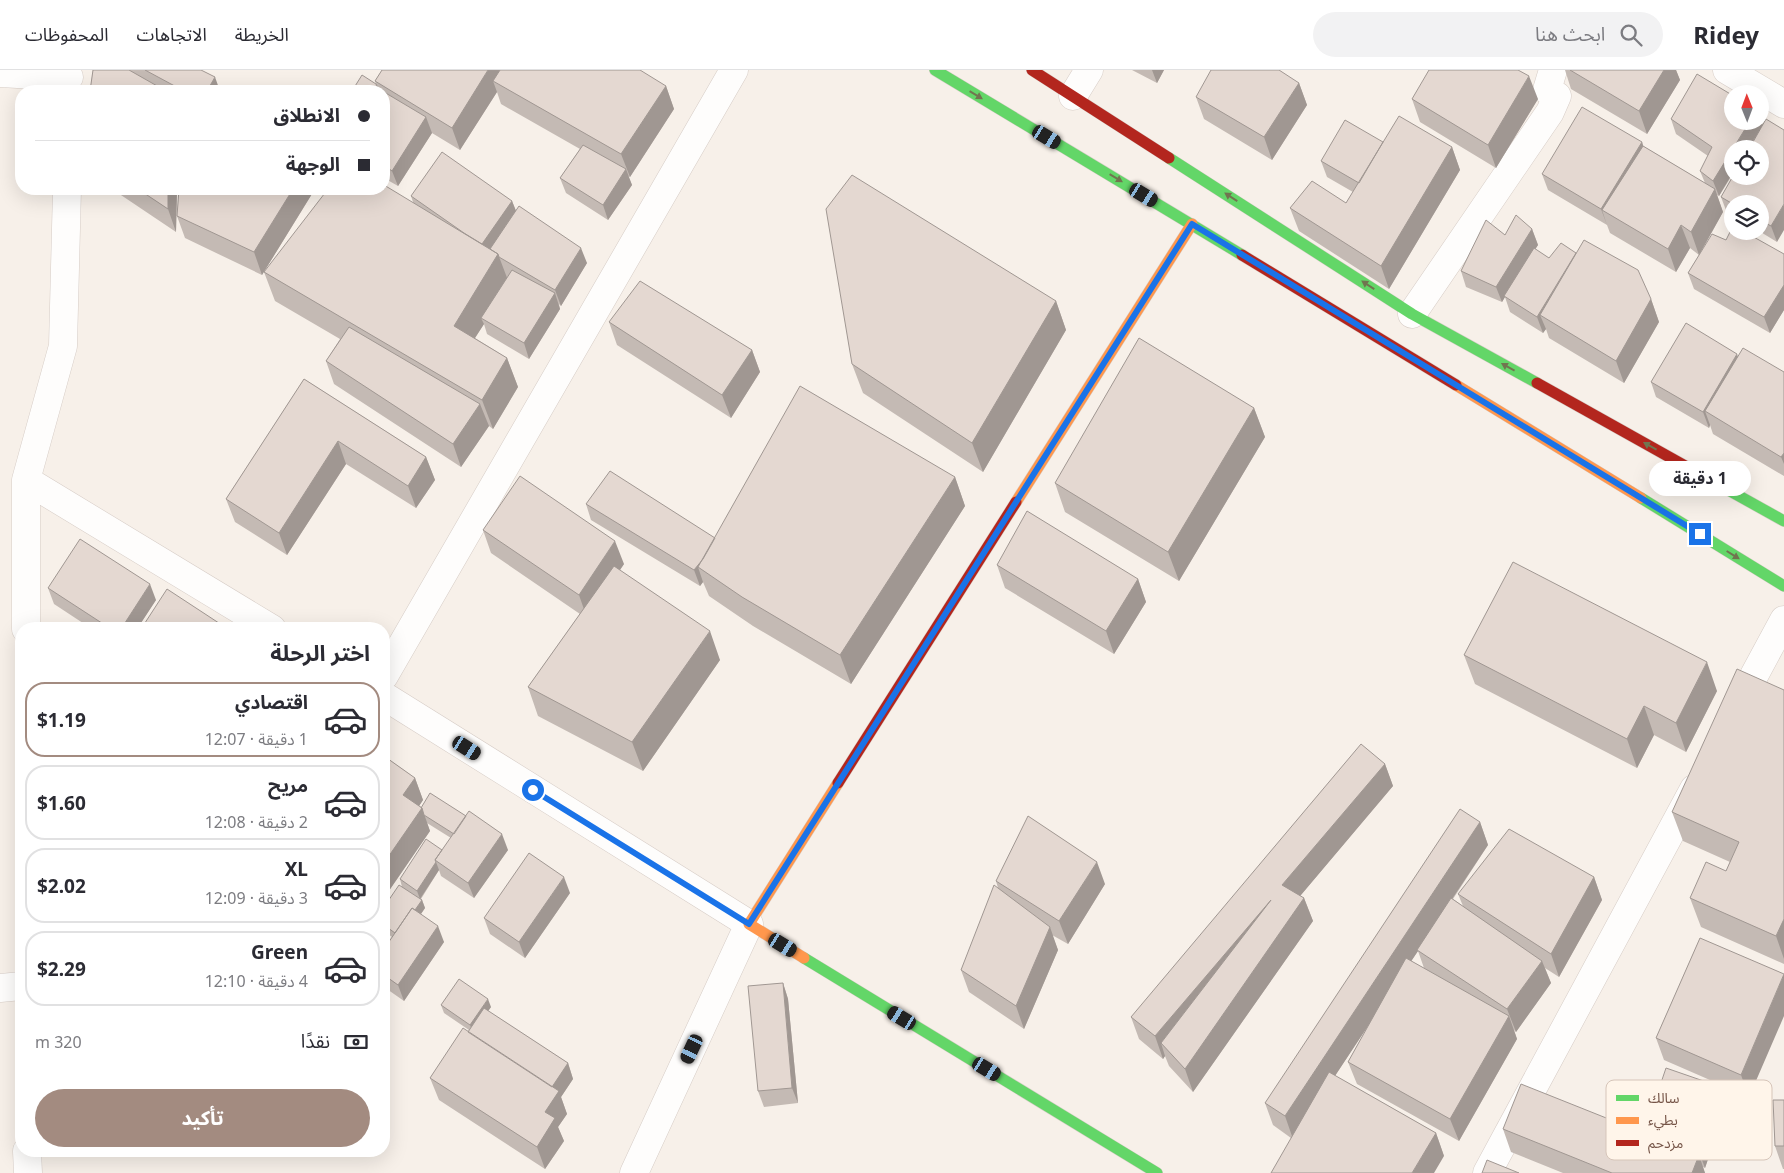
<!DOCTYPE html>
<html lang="ar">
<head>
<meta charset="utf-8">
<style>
	:root { --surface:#fff; --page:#f2f2f3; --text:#2b2b33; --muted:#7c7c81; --line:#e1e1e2; --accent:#a38b80 }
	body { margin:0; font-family:"Noto Sans","Noto Sans Arabic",sans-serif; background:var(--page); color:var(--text); direction:rtl; height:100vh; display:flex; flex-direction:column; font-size:19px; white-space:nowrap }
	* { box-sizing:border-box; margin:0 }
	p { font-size:16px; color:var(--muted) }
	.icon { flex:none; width:28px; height:28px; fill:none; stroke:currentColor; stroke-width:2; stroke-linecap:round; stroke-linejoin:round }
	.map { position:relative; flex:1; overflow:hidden; direction:ltr }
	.panel { position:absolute; left:15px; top:552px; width:375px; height:535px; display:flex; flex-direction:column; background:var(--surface); border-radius:20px; box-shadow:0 5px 20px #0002; direction:rtl }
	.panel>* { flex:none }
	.top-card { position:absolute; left:15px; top:15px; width:375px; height:110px; border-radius:20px; box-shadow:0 5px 20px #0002; direction:rtl; display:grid; align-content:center; height:110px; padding:0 20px; background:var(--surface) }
	.needle { width:32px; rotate:359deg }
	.tools { position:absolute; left:1724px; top:15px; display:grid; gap:10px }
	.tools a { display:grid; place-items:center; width:45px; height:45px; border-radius:50%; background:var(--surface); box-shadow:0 5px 20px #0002; font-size:25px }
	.end { position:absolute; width:22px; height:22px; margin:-11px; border:6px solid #1a73e8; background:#fff; box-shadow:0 0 0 2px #fff }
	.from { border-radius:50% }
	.bubble { position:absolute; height:35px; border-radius:18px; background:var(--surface); box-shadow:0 5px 20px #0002; font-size:16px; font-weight:700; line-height:35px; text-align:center; direction:rtl }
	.car { position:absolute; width:15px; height:30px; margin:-15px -8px; border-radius:6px; box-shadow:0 0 4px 1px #0007; background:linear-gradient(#222 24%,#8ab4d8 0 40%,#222 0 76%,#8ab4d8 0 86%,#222 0) }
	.top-card b { display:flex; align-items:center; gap:18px; height:48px; font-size:19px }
	.top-card b+b { border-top:1px solid var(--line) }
	.top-card i { width:12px; height:12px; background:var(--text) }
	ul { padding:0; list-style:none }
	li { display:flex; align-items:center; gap:15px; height:75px; margin:0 10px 8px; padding:0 10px; border:2px solid var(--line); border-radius:20px }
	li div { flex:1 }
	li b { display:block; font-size:19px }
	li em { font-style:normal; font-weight:700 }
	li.on { border-color:var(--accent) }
	li>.icon { width:45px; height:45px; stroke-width:1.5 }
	h2 { padding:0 20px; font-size:22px; line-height:60px }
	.pay { display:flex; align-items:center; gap:12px; height:55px; padding:0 20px; font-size:19px }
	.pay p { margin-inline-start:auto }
	.primary-button { display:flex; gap:10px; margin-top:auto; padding:10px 20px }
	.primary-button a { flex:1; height:58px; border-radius:30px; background:var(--accent); color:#fff; font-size:20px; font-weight:700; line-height:58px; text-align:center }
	header { display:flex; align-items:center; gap:30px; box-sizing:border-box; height:70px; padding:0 25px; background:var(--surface); border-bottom:1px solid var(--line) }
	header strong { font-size:24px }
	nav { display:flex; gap:28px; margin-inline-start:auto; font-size:18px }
	.search { width:350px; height:45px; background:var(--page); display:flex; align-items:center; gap:12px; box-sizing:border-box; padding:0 18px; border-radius:28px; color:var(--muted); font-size:19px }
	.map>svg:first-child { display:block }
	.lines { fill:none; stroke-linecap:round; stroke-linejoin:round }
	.street-casing { stroke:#d6ccc6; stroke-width:29 }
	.fast-casing { stroke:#d6ccc6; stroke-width:12 }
	.slow-casing { stroke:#d6ccc6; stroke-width:12 }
	.jam-casing { stroke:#d6ccc6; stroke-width:12 }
	.street { stroke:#fefdfc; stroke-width:28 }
	.fast { stroke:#63d668; stroke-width:11 }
	.slow { stroke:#ff974d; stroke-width:11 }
	.jam { stroke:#b3261e; stroke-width:11 }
	.wall { fill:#c4bab4; fill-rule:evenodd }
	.shaded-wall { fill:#a09792 }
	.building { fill:#e4d8d1; stroke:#a09792 }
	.oneway { fill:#717550 }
	.route { stroke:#1a73e8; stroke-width:6 }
	.key { fill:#fff5ea; stroke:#d6c5b9; stroke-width:1 }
	.key-label { font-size:14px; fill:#765548 }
</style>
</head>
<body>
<header>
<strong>Ridey</strong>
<div class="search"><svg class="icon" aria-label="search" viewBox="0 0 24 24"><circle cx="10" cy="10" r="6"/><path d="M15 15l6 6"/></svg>ابحث هنا</div>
<nav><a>الخريطة</a><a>الاتجاهات</a><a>المحفوظات</a></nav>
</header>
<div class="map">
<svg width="1784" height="1103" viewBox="0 0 1784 1103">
	<rect width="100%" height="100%" fill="#f7f0e9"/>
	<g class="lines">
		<g class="street-casing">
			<path id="street" d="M1727,0L1784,34
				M0,3L69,7
				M1073,26L1089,0
				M1412,244L1550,42L1557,26L1547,20L1553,0
				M26,410L272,559
				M26,559V410L63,276L67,119
				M384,606L734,0
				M384,626L749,854L634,1103
				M1736,639L1784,550
				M0,918L21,916
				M27,1081L28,1103
				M1487,1103L1694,719"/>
		</g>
		<g class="fast-casing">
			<path id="fast" d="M935,0L1242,185
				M1169,88L1412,244L1537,313
				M1705,407L1784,451
				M1641,428L1784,516
				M804,888L1157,1103"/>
		</g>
		<g class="slow-casing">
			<path id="slow" d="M1456,315L1641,428
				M1016,432L1192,154
				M804,888L749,854L838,713"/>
		</g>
		<g class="jam-casing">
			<path id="jam" d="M1032,0L1169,88
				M1242,185L1456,315
				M1537,313L1705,407
				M838,713L1016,432"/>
		</g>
		<use href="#street" class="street"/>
		<use href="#fast" class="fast"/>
		<use href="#slow" class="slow"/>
		<use href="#jam" class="jam"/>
	</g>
	<path class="wall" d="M93,0H201L220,21H90Z
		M382,0L666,16L674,39L630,107L628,106L632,115L608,150L566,123L560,108L580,79L501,34L497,22L460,80L432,63L398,116L384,108V21H352L376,14L375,11Z
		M1132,0H1164L1157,13Z
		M1565,0H1676L1680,10L1647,64L1571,19Z
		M1299,13L1307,35L1272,90L1204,49L1196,27Z
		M1412,29H1538L1496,98L1420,52Z
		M1671,49L1760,51L1777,172L1759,161H1760V134H1732V146L1727,143L1721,127L1754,70L1719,126L1717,125L1723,142L1701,182L1726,170L1784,184V240L1770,263L1694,219L1688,203L1699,185L1690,178L1676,202L1610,163L1607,155L1548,120L1542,104L1642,72L1643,76L1705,113L1700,101L1708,86L1676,64Z
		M1383,72L1452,77L1460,100L1389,219L1299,161L1290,138L1346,133L1353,122L1327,107L1321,91Z
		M112,119H177L176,162Z
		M315,119L262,205L185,168L177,146Z
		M411,126L512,131L516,141L587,193L561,236L559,234L560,239L529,289L487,264L484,254L475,268L507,288L518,317L493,359L489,356L461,397L334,314L326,291L340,269L275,231L264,202L413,132Z
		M1532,159L1538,175L1535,179L1549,188L1576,183L1651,229L1659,252L1624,313L1549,268L1546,259L1543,263L1510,242L1505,227L1502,232L1466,217L1461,201L1505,165Z
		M1056,231L1066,260L983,402L863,323L852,294Z
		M609,252L752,280L760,302L731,348L617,275Z
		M1738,287L1784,302V406L1713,364L1710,355L1709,358L1656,327L1651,312Z
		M304,309L426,387L435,410L416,438L346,394L287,485L235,452L226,429Z
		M1254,338L1265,367L1179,511L1065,442L1055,413Z
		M955,407L965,436L851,614L753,556L709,526L703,512L700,516L591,450L586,434L715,468Z
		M483,460L624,494L620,500L720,590L643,701L538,646L528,617L580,544L491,483Z
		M997,495L1138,509L1146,532L1114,584L1005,518Z
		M48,518L156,530L137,559H92L54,534Z
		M1464,585L1717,621L1686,682L1654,665L1637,698L1475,614Z
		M1784,620V894L1701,857L1690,828L1726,801L1730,792L1683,771L1672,742Z
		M384,686L415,708L423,730L419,736L508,780L474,828L441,806L439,800L421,829L422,830L425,838L421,844L444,872L404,931L384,917V870L388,873L392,867L384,861V837L402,817L400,809L442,780L451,768L427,753L430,761L384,828Z
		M1385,694L1393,716L1300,826L1304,828L1313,851L1193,1022L1169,996L1165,986L1163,989L1139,969L1131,947Z
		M1480,752L1488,775L1453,829L1463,836L1458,824L1594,807L1602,830L1559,907L1545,898L1551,913L1516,962L1514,960L1517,969L1459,1071L1357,1014L1348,992L1370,952L1335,1006L1436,1063L1444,1086L1291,1068L1273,1055L1265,1033ZM1418,881L1424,898L1411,891Z
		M996,811L1105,814L1068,874L1052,865L1058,880L1024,959L969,922L961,900L998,818Z
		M570,823L525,888L490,864L484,848Z
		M1700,868L1749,1027L1664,990L1656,968Z
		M783,913L788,929L798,1033L764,1037L758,1021Z
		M441,935L491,937L488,941L568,993L573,1009L561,1027L567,1044L558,1057L564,1071L545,1099L439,1030L430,1008L469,960L444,943Z
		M1784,1030V1099H1783L1775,1076Z
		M1727,1033L1705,1098L1703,1097L1705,1103H1563L1511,1082L1503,1059L1644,1063Z"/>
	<path class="shaded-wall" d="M488,0H510L493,11L497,22L460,80L452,58Z
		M1152,0H1164L1157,13Z
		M1664,0H1676L1680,10L1647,64L1639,41Z
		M1529,6L1538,29L1496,98L1488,75Z
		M215,7L220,21H207Z
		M1299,13L1307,35L1272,90L1264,67Z
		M666,16L674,39L630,107L621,84Z
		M426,47L432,63L398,116L392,101Z
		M1760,47L1763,55L1748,79H1733L1750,51H1760Z
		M1642,72L1647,88L1602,140L1607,155L1601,139Z
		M1452,77L1460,100L1389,219L1381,196Z
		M1732,79V104L1719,126L1713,111Z
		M626,99L632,115L608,150L603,135Z
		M168,119H177L176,162L168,139Z
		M293,119H315L262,205L254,182Z
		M1715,119L1723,142L1699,185L1691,162Z
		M512,131L518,146L492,183L481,175Z
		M1784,134V160L1777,172L1771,156Z
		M1681,155L1690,178L1676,202L1668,179Z
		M1532,159L1538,175L1505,227L1504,226L1505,227L1502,232L1496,217Z
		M581,178L587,193L561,236L555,220Z
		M1577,183L1540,245L1546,259L1543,263L1537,247Z
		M498,184L509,213L481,248L484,254L464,285L454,256Z
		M1784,215V240L1770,263L1764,247Z
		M555,223L560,239L529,289L524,273Z
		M1651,229L1659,252L1624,313L1616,291Z
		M1056,231L1066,260L983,402L972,373Z
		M752,280L760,302L731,348L722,325Z
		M1737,284L1743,300L1705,341L1710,355L1709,358L1703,342Z
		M507,288L518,317L493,359L482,330Z
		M480,334L489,356L461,397L453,374Z
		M1254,338L1265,367L1179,511L1168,482Z
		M338,371L346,394L287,485L279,463Z
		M1784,383V394L1781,387Z
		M426,387L435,410L416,438L408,416Z
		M955,407L965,436L851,614L840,585Z
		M717,470L698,497L703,512L700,516L694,500Z
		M615,471L624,494L587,548L579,525Z
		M1138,509L1146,532L1114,584L1106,561Z
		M150,514L156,530L137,559H121Z
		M710,561L720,590L643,701L632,672Z
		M1707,592L1717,621L1686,682L1676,653Z
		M1644,636L1654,665L1637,698L1627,669Z
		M1385,694L1393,716L1290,838L1282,815Z
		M415,708L423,730L411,748L403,725Z
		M422,738L430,761L384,828V793Z
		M1480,752L1488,775L1418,880H1417L1418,881L1293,1069L1285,1046Z
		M502,764L508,780L474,828L468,813Z
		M436,792L439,800L420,829L417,821Z
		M1097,792L1105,814L1068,874L1059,851Z
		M564,807L570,823L525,888L519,872Z
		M1594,807L1602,830L1559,907L1551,884Z
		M1304,828L1313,851L1193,1022L1185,999Z
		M422,830L425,838L401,873L398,865Z
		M1271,830L1161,973L1165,986L1163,989L1155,966Z
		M1784,849V889L1776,866Z
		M438,856L444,872L404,931L398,915Z
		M1050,857L1058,880L1024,959L1016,936Z
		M1542,891L1551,913L1516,962L1507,939Z
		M1784,904V946L1749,1027L1741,1005Z
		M783,913L788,929L798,1033L792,1018Z
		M488,929L491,937L473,963L470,955Z
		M1509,946L1517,969L1459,1071L1450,1049Z
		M568,993L573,1009L561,1027L567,1044L558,1057L564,1071L545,1099L537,1077L551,1017Z
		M1721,1017L1727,1033L1705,1098L1699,1082Z
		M1436,1063L1444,1086L1434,1103H1412Z
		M1699,1085L1705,1103H1692Z"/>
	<path class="building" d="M93,0H129L166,21H90Z
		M145,0H201L215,7L207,21H184Z
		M382,0H488L452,58L375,11Z
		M500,0H640L666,16L621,84L493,11Z
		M1211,0H1279L1299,13L1264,67L1196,27Z
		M1429,0H1518L1529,6L1488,75L1412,29Z
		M1570,0H1664L1639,41Z
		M1697,4L1732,25V51H1750L1713,111L1700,101L1712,77L1671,49Z
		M362,5L376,14L378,18L383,21H352Z
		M384,22L426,47L392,101L384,95Z
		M1582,37L1642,72L1601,139L1542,104Z
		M1399,46L1452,77L1381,196L1290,138L1312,111L1346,133Z
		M1766,49L1784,60V134L1771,156L1760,150V134H1733L1721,127L1733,106H1760V79H1749Z
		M1345,50L1383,72L1359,113L1321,91Z
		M583,75L626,99L603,135L560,108Z
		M1643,76L1715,119L1691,162L1681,155L1668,179L1602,140Z
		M442,82L512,131L482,174L464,163L411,126Z
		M852,105L1056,231L972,373L852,294L826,139Z
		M384,115L498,184L454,256L507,288L482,330L264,202L328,119H384Z
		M138,119H168V139Z
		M179,119H293L254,182L177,146Z
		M519,136L581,178L555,220L499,187L498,184L490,179Z
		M1516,145L1532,159L1496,217L1461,201L1486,150L1505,165Z
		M1732,158V161H1743L1784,184V215L1764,247L1688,203L1712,164L1726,170Z
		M1584,170L1638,200L1651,229L1616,291L1540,245Z
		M1561,173L1576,183L1537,247L1504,226L1534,178L1549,188Z
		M512,200L555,223L524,273L481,248Z
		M640,211L752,280L722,325L609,252Z
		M1686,253L1737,284L1703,342L1651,312Z
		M349,257L480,334L453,374L326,291Z
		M1139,268L1254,338L1168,482L1055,413Z
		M1743,278L1784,302V383L1781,387L1705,341Z
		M304,309L426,387L408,416L338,371L279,463L226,429Z
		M800,316L955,407L840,585L742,527L698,497Z
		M610,401L715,468L703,489L694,500L586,434Z
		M520,406L615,471L579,525L483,460Z
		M1027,441L1138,509L1106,561L997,495Z
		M80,469L150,514L121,559H111L48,518Z
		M1513,492L1707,592L1676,653L1644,636L1627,669L1464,585Z
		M614,496L710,561L632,672L528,617Z
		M167,519L228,559H141Z
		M1737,599L1784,620V849L1776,866L1690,828L1706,792L1726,801L1739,772L1672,742Z
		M1361,674L1385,694L1282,815L1304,828L1185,999L1161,973L1271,830L1155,966L1131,947Z
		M384,686L415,708L403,725L422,738L384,793Z
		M430,723L466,746L454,764L424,745L422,738H421Z
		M1460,739L1480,752L1285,1046L1265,1033Z
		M469,741L502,764L468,813L435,790Z
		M1028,746L1097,792L1059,851L996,811Z
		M1509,759L1594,807L1551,884L1458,824Z
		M426,769L442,780L435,790L436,792L417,821L400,809Z
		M529,783L564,807L519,872L484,848Z
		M399,815L422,830L415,840L412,838L395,863L384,855V837Z
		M994,815L1050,857L1016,936L961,900Z
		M1451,828L1542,891L1507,939L1417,880Z
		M412,838L438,856L398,915L384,905V879Z
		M1700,868L1784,904L1741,1005L1656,968Z
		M384,870L388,873L384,879Z
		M1406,888L1509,946L1450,1049L1348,992Z
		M459,909L488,929L470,955L441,935Z
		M783,913L792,1018L758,1021L748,916Z
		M484,938L568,993L552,1017L468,962Z
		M463,958L559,1021L545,1042L555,1048L537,1077L430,1008Z
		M1666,998L1721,1017L1699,1082L1644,1063Z
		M1329,1002L1436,1063L1412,1103H1271Z
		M1521,1014L1699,1085L1692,1103H1612L1503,1059Z
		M1773,1030H1784V1076H1775Z
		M1487,1090L1519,1103H1482Z"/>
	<defs><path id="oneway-solid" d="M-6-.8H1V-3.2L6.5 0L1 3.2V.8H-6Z" transform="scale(1.25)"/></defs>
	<g class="oneway">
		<use href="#oneway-solid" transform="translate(976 25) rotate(31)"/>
		<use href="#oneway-solid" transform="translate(1116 108) rotate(31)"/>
		<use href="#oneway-solid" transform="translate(1231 127) rotate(-147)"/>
		<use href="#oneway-solid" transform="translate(1368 215) rotate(-147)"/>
		<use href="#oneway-solid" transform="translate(1508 297) rotate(-151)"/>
		<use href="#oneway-solid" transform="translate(1650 376) rotate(-151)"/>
		<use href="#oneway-solid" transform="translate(1733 485) rotate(32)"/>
	</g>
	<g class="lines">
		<path class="route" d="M533,720L749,854L1192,154L1700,464"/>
	</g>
	<rect x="1606" y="1010" width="166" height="80" rx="8" class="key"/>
	<rect x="1616" y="1025" width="23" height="6" fill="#63d668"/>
	<rect x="1616" y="1047" width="23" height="7" fill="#ff974d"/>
	<rect x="1616" y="1070" width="23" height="6" fill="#b3261e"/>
	<g class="key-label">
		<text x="1648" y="1033">سالك</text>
		<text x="1648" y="1055">بطيء</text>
		<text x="1648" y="1078">مزدحم</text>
	</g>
</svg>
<div class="tools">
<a><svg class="needle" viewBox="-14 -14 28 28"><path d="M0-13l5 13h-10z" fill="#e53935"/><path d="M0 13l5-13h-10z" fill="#7c7c81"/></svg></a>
<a><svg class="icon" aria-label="locate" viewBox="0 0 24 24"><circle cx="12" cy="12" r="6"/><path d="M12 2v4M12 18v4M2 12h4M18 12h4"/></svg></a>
<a><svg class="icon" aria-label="layers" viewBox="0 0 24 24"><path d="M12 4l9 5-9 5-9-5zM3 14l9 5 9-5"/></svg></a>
</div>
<i class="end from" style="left:533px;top:720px"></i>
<i class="end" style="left:1700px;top:464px"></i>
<div class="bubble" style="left:1649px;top:391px;width:102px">1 دقيقة</div>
<i class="car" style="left:1047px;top:67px;rotate:121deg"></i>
<i class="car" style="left:1144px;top:125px;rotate:121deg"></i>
<i class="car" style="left:467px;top:678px;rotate:122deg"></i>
<i class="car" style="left:783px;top:875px;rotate:121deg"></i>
<i class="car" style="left:902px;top:948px;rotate:301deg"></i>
<i class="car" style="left:692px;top:979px;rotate:205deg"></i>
<i class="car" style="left:987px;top:999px;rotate:121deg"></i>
<div class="top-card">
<b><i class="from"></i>الانطلاق</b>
<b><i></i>الوجهة</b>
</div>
<section class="panel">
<h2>اختر الرحلة</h2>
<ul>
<li class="on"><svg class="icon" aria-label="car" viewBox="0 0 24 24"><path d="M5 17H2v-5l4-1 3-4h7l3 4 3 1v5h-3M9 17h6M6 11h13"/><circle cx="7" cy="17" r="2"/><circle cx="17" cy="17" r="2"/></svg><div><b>اقتصادي</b><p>1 دقيقة · 12:07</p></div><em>$1.19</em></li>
<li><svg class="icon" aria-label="car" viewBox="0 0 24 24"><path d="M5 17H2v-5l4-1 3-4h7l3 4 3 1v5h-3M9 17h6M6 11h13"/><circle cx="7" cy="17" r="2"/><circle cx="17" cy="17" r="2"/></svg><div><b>مريح</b><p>2 دقيقة · 12:08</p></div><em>$1.60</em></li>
<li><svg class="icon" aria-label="car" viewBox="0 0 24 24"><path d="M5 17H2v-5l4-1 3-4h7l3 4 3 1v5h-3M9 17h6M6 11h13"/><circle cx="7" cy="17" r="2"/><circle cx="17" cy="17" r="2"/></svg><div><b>XL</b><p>3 دقيقة · 12:09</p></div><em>$2.02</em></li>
<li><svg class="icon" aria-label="car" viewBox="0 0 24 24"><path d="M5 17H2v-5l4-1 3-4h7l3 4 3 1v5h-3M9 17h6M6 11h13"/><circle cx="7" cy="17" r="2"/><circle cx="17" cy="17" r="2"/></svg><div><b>Green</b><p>4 دقيقة · 12:10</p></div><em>$2.29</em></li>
</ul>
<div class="pay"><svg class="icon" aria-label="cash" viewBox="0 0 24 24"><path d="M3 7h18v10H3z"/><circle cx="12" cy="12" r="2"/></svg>نقدًا<p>320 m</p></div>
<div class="primary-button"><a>تأكيد</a></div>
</section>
</div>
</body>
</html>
